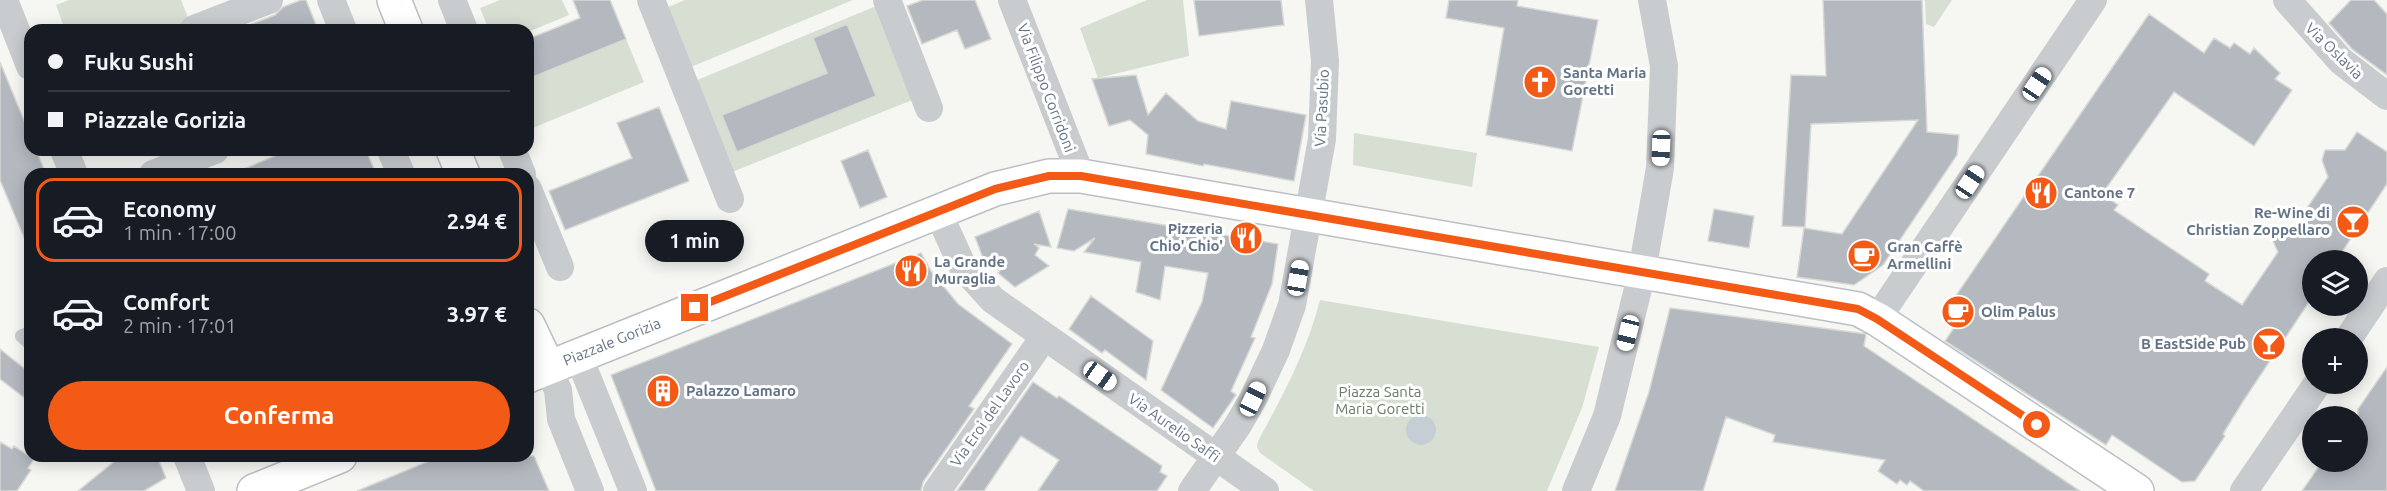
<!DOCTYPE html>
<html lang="it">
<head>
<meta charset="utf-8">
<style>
	:root { --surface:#171b24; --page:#20242c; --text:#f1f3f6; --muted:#9ea1a6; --line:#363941; --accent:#f35a16 }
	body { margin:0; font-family:Ubuntu,sans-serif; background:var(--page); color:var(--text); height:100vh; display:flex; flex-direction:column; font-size:22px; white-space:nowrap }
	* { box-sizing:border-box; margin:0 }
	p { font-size:20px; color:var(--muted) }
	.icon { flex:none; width:33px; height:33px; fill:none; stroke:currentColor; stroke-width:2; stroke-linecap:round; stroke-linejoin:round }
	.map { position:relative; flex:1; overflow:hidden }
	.details { position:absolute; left:24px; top:168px; width:510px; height:294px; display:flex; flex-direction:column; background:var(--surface); border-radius:18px; box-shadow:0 3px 15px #0003 }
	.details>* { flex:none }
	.guide { position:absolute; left:24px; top:24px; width:510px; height:132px; border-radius:18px; box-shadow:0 3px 15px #0003; display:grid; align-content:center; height:132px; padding:0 24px; background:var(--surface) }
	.fabs { position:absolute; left:2302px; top:250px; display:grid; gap:12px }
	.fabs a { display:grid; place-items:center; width:66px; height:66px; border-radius:50%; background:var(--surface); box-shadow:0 3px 15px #0003; font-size:30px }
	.end { position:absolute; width:27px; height:27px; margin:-14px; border:8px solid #f35a16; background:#fff; box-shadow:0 0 0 3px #fff }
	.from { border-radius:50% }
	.bubble { position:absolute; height:42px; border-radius:21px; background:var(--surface); box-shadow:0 3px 15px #0003; font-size:20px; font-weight:700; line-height:42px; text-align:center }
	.car { position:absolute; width:18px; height:36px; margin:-18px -9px; border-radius:8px; box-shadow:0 0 4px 2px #0007; background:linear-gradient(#fff 24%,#345 0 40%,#fff 0 76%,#345 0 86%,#fff 0) }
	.guide b { display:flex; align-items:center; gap:21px; height:57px; font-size:22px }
	.guide b+b { border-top:2px solid var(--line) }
	.guide i { width:15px; height:15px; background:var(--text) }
	ul { padding:10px 0 0; list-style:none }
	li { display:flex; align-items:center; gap:18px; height:84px; margin:0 12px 9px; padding:0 12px; border:3px solid transparent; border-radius:18px }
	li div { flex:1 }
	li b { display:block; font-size:22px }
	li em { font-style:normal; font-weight:700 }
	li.current { border-color:var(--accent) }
	li>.icon { width:54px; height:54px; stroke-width:1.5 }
	.cta { display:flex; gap:12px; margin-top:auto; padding:12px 24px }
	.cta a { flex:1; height:69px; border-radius:36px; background:var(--accent); color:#fff; font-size:24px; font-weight:700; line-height:69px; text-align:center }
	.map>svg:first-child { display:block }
	.green { fill:#d7dfd3 }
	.water { fill:#c5ced4 }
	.building { fill:#b3b9bf; stroke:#d8d8d5; stroke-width:1.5 }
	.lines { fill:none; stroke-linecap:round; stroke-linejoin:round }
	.secondary-casing { stroke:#babfc4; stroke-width:36 }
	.lane { stroke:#c9cccf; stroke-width:14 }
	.street { stroke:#c9cccf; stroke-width:28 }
	.secondary { stroke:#fff; stroke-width:33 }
	.route { stroke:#f35a16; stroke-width:8 }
	.labels { text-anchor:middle; stroke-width:6; stroke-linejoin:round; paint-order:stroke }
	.street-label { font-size:15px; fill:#637487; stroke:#fff }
	.poi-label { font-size:15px; font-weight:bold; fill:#637487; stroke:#fff; text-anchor:start }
	.park-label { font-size:15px; fill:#657d62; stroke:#fff }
</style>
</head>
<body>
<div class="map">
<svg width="2387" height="491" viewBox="0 0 2387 491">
	<rect width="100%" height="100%" fill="#f6f7f3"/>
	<path class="green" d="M69,0H181L193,30H65L56,5Z
		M500,0H562L569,15L528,32V30H489L480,8Z
		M685,0H853L686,69L661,10Z
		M1147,0H1183L1189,56L1098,78L1080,28Z
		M1925,0H1952L1934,27L1926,24Z
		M881,4L920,97L727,174L690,83Z
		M626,39L644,82L528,130V79Z
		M1354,133L1477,153L1472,187L1353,165Z
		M1320,300L1599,347L1582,408L1547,491H1314L1260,453L1257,447L1258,441C1283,395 1307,351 1320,300Z"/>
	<path class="water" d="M1406 430a15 15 0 1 1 30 0a15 15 0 1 1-30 0Z"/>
	<path class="building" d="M301,0H306L318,30H237L275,15L283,7Z
		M573,0H610L626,39L528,79V39L580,18Z
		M923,0H975L991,39L965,49L957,30L922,44L907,6Z
		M1194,0H1281L1284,25L1199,36Z
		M1449,0H1518L1517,6L1598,20L1572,151L1486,135L1504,28L1446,18Z
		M1823,0H1922L1927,132L1959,135L1957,155L1883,265L1854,285L1797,277L1804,228L1842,234L1918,120L1811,124L1805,227L1782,226L1791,75L1826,76Z
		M2351,0H2374L2387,14V75L2352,49L2329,23Z
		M2149,14L2204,53L2214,38L2230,48L2234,43L2250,54L2254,48L2280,73L2275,79L2292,90L2254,146L2174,92L2102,194L2118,205L2114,210L2209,274L2205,281L2242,305L2278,252L2266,226H2295L2328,177L2322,160L2325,150H2345L2357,132L2387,152V184L2336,261H2313V296L2242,403L2223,434L2225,436L2195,481L2182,482L2112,435L2106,445L1945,341L1956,325L1942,316Z
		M847,24L876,96L737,152L722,115L827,73L813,38Z
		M0,62L30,135V150H36L46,174H30V252L0,180Z
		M1136,75L1148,115L1166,93L1198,121L1226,129L1231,101L1306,115L1294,181L1204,164L1203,166L1146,154L1148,135L1130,120L1109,126L1092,79Z
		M659,107L689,181L565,230L549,191L632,158L617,123Z
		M289,150H366L376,174H232Z
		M868,150L887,197L860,208L841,161Z
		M1068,209L1278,244L1272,284L1251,337L1255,338L1231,391L1236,395L1213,428L1161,390L1202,302L1208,273L1165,266L1160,300L1136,292L1141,262L1084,252L1095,238L1074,251L1057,248Z
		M1714,209L1754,216L1749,248L1708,241Z
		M1039,211L1051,247L1034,244L1039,248L1035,255L1049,266L1015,287L998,273L1000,271L983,258L975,237Z
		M921,253L931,271L958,304L1012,344L969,406L974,409L923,482L921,491H656L611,375Z
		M1091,296L1153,341L1146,380L1105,350L1102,353L1069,329Z
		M1670,308L1866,334L1864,346L2080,491H1924L1910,481L1907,485L1900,480L1897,484L1878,471L1885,460L1773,442L1775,435L1726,417L1703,491H1615L1649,392Z
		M0,349L30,373V402L0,379Z
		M2387,367V491H2302L2322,462H2358V409Z
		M1033,382L1057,398L1059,396L1162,466L1160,472L1167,476L1157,491H1038L1059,460L1021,436L984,491H957Z
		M0,442L12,449L14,446L34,459L28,468L31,470L17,491H0Z
		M121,456H157L166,478L144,491H78Z
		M441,456H534L549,491H357Z"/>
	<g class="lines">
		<g class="secondary-casing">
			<path id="secondary" d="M394,0L406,30
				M453,150L463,174
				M528,325L548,367
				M528,376L995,189L1049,176H1081L1858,309L1877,319L2137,491
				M254,491L340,456"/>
		</g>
		<path class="lane" d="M30,333L22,336L30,343"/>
		<path class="street" d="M4,0L30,66
			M331,0L343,30
			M452,0L464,30
			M651,0L730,199
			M887,0L929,108
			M1012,0L1081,176
			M2287,0L2341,61L2387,96
			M194,29L269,0
			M64,150L74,174
			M391,150L401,174
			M512,150L522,174
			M153,174L215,150
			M528,189L560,267
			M938,212L963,267L993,300L1265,491
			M1877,319L2093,0
			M2348,339L2387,281
			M578,355L633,491
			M548,367L558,390L561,419L590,491
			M187,456L201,491
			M937,491L1044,337
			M1192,491L1238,425L1253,399L1276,350L1292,305L1322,139L1325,61L1319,0
			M1576,491L1607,416L1642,272L1660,168L1664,66L1652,0
			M2244,491L2317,384"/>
		<use href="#secondary" class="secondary"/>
	</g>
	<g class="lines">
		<path class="route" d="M695,308L995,189L1049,176H1081L1858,309L1877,319L2037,425"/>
	</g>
	<defs>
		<g id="church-disc" transform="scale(1.725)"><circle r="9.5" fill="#f35a16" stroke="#fff"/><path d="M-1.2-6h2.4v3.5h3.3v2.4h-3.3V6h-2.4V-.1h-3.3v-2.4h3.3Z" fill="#fff"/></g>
		<g id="restaurant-disc" transform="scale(1.725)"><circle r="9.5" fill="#f35a16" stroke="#fff"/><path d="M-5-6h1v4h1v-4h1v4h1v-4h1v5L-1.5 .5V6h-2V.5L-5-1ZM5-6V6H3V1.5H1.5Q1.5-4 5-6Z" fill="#fff"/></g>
		<g id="bar-disc" transform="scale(1.725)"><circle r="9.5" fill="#f35a16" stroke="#fff"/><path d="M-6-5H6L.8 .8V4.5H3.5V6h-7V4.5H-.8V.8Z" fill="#fff"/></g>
		<g id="cafe-disc" transform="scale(1.725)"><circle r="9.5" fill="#f35a16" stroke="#fff"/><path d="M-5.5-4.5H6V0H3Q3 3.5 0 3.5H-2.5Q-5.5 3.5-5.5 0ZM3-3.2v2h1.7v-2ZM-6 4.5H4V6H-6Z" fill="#fff"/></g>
		<g id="building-disc" transform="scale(1.725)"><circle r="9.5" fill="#f35a16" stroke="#fff"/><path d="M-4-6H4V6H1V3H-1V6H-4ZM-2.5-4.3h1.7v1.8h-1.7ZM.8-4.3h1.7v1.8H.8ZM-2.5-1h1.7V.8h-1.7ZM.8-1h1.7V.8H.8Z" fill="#fff"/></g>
	</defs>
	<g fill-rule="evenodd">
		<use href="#church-disc" x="1540" y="82"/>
		<use href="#restaurant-disc" x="2041" y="193"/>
		<use href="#bar-disc" x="2353" y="222"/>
		<use href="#restaurant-disc" x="1246" y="238"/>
		<use href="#cafe-disc" x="1864" y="256"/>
		<use href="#restaurant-disc" x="911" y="271"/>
		<use href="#cafe-disc" x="1958" y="312"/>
		<use href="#bar-disc" x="2269" y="344"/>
		<use href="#building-disc" x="663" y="391"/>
	</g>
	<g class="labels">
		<g class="street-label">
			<text transform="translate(2334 51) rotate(44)" y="5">Via Oslavia</text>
			<text transform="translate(1046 88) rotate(69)" y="5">Via Filippo Corridoni</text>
			<text transform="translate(1322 108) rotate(-87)" y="5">Via Pasubio</text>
			<text transform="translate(612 342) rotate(-22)" y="5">Piazzale Gorizia</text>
			<text transform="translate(990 414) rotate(-55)" y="5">Via Eroi del Lavoro</text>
			<text transform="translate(1174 428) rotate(35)" y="5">Via Aurelio Saffi</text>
		</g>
		<g class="poi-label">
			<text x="1563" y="78">Santa Maria<tspan x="1563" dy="17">Goretti</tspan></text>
			<text x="2064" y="198">Cantone 7</text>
			<text x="2330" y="218" text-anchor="end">Re-Wine di<tspan x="2330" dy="17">Christian Zoppellaro</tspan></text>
			<text x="1223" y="234" text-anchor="end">Pizzeria<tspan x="1223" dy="17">Chio' Chio'</tspan></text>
			<text x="1887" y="252">Gran Caffè<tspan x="1887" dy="17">Armellini</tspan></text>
			<text x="934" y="267">La Grande<tspan x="934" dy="17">Muraglia</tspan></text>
			<text x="1981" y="317">Olim Palus</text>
			<text x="2246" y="349" text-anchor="end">B EastSide Pub</text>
			<text x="686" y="396">Palazzo Lamaro</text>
		</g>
		<g class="park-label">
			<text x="1380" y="397">Piazza Santa<tspan x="1380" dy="17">Maria Goretti</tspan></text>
		</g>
	</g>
</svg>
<div class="fabs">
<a><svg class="icon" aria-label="layers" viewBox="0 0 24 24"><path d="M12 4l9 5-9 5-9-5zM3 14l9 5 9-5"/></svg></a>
<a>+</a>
<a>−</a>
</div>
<i class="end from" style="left:2037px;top:425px"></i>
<i class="end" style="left:695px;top:308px"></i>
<div class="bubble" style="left:645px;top:220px;width:99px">1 min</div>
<i class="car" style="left:2037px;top:84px;rotate:34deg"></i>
<i class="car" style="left:1661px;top:148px;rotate:182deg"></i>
<i class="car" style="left:1970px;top:182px;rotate:34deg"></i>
<i class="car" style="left:1298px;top:278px;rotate:10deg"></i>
<i class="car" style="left:1628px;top:333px;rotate:194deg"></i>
<i class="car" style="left:1100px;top:376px;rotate:125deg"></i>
<i class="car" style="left:1253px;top:399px;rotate:26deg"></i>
<div class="guide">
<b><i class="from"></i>Fuku Sushi</b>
<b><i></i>Piazzale Gorizia</b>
</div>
<section class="details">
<ul>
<li class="current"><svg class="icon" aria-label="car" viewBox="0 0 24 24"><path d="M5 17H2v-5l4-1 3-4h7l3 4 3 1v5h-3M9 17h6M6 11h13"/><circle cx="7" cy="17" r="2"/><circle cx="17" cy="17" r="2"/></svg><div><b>Economy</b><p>1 min · 17:00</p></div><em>2.94 €</em></li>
<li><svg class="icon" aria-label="car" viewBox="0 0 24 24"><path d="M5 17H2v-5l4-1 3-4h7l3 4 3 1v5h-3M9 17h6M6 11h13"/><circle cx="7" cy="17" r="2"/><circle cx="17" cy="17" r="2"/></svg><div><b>Comfort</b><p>2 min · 17:01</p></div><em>3.97 €</em></li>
</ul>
<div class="cta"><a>Conferma</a></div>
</section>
</div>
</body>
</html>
